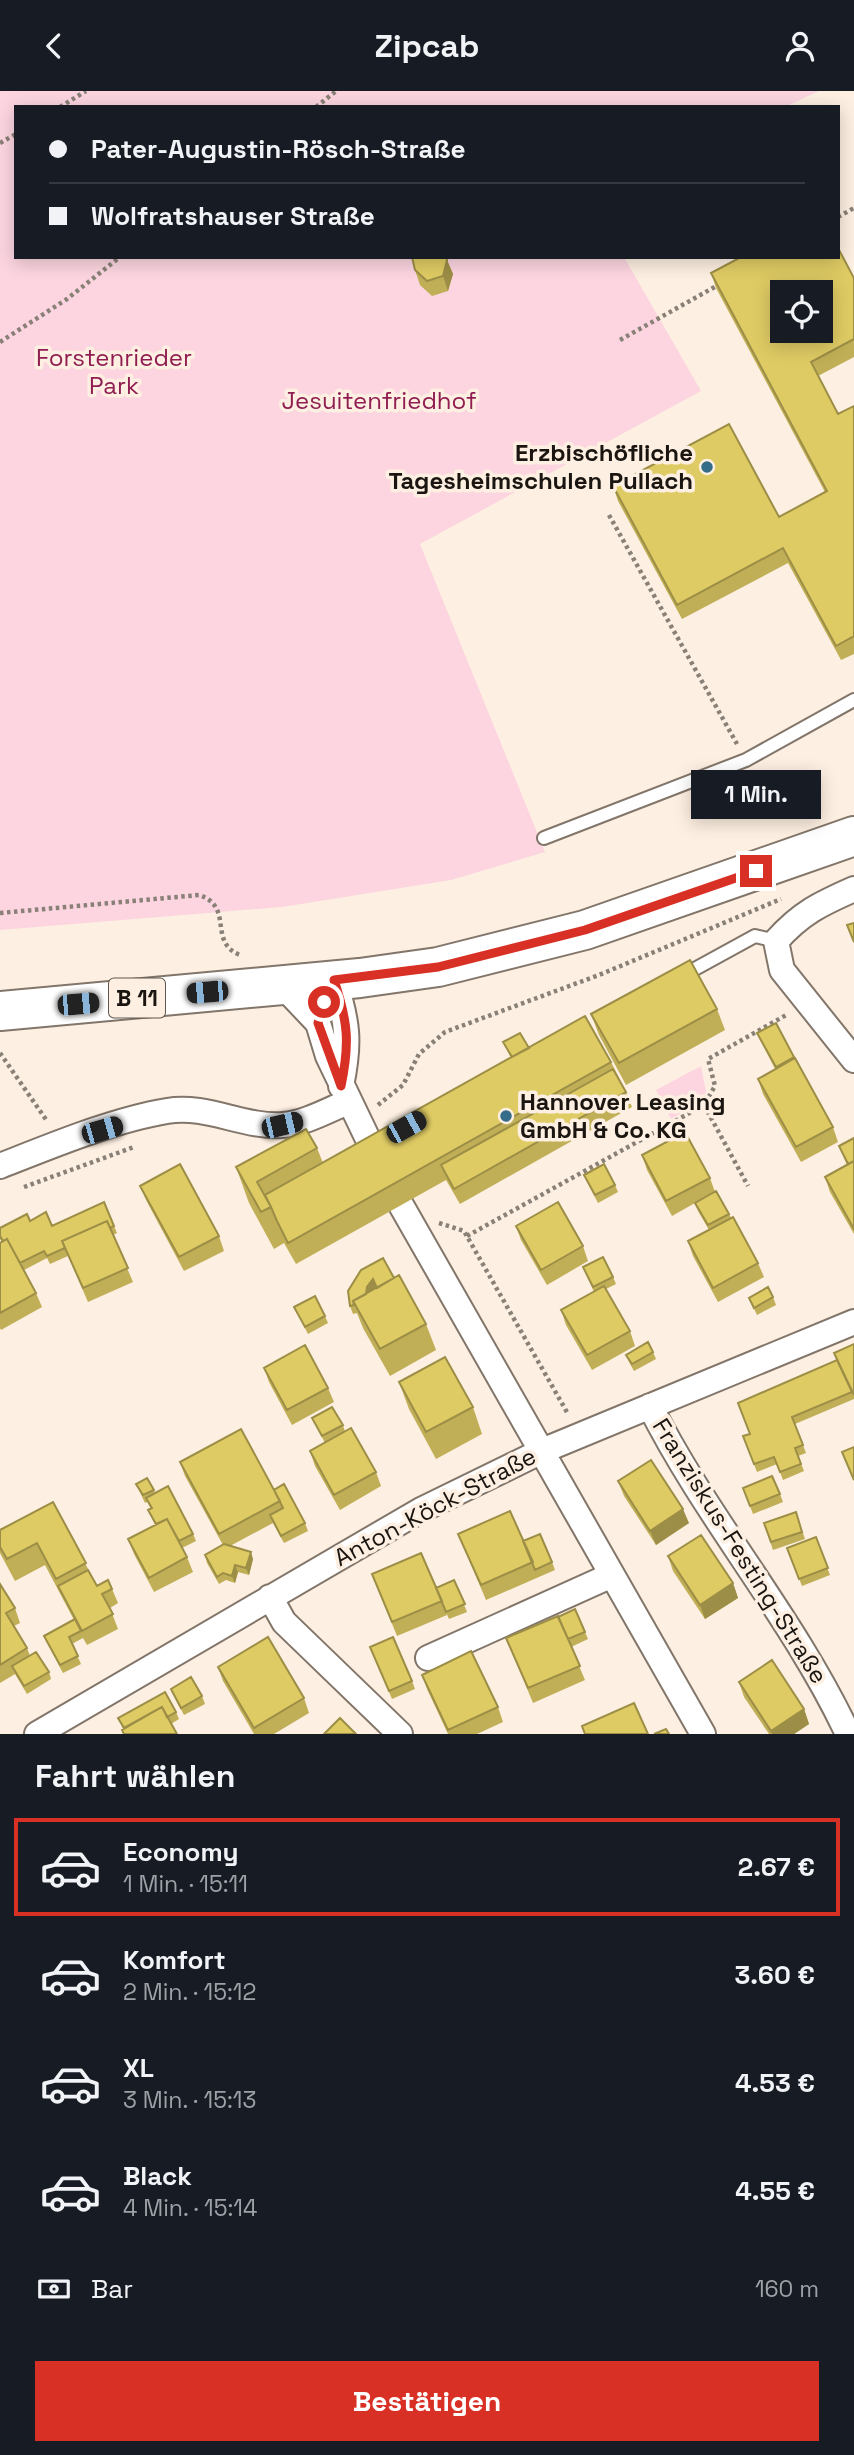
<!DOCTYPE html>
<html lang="de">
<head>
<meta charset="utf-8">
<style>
	:root { --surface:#171b24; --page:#20242c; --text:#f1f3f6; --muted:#9ea1a6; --line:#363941; --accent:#d93025 }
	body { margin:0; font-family:"Space Grotesk",sans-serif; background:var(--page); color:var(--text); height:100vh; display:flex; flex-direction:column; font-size:26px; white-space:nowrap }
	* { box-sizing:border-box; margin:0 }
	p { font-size:23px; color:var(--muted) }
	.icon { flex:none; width:38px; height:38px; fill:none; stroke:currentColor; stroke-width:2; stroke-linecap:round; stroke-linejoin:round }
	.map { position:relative; height:1643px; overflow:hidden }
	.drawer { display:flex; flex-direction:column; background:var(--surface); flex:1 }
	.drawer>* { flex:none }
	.banner { position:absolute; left:14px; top:14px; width:826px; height:154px; border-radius:0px; box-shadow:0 4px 18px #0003; display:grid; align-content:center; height:154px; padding:0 35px; background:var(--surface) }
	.controls { position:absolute; left:770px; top:189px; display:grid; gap:14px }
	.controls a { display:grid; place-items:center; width:63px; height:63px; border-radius:0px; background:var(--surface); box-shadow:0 4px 18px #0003; font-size:35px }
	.end { position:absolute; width:32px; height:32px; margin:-16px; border:9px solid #d93025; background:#fff; box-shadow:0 0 0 4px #fff }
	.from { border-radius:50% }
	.bubble { position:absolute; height:49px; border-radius:0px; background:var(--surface); box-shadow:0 4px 18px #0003; font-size:23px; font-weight:700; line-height:49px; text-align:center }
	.car { position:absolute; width:21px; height:42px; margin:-21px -10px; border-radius:9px; box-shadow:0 0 5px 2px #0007; background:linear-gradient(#222 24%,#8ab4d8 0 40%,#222 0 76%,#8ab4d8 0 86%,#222 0) }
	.banner b { display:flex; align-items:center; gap:24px; height:66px; font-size:26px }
	.banner b+b { border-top:2px solid var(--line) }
	.banner i { width:18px; height:18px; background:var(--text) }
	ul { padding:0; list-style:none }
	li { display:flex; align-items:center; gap:21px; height:98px; margin:0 14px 10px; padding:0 21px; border:4px solid transparent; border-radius:0px }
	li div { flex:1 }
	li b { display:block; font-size:26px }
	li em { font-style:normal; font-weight:700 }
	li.selected { border-color:var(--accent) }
	li>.icon { width:63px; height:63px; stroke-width:1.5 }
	h2 { padding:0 35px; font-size:32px; line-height:84px }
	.pay { display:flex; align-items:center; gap:18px; height:77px; padding:0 35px; font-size:26px }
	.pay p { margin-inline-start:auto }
	.primary-button { display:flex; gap:14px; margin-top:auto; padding:14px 35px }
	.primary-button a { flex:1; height:80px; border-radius:0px; background:var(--accent); color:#fff; font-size:28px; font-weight:700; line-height:80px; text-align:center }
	header { display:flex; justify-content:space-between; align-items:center; height:91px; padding:0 35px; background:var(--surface); font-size:32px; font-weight:700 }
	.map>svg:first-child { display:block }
	.green { fill:#fcd5e0 }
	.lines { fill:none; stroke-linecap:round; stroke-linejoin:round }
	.service-casing { stroke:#827569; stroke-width:16 }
	.minor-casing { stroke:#827569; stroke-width:28 }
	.primary-casing { stroke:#827569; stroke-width:42 }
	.path { stroke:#898077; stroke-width:4.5; stroke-dasharray:3.5 3.5; stroke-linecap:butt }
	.service { stroke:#fff; stroke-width:12 }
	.minor { stroke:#fff; stroke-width:24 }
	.primary { stroke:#fff; stroke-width:38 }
	.wall { fill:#c0af56 }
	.shaded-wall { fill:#9c8e46 }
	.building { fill:#dfcb64; stroke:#9c8e46; stroke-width:2; fill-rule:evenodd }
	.route { stroke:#d93025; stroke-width:9 }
	.poi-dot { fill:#356c87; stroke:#fdefe1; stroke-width:2.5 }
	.labels { text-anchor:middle; stroke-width:7; stroke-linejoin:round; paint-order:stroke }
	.shield { fill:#fdefe1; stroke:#5e564f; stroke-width:2 }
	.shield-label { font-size:23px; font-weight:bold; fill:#1a1510 }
	.park-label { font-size:24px; fill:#901e52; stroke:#fdefe1 }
	.poi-label { font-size:24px; font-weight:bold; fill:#1a1510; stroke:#fdefe1; text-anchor:end }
	.street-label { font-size:24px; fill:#1a1510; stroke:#fdefe1 }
</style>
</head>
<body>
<header><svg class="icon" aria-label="back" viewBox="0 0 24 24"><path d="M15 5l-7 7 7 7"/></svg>Zipcab<svg class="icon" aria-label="person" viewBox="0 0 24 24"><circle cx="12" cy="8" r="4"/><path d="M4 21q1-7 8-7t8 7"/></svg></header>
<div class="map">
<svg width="854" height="1643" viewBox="0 0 854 1643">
	<rect width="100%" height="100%" fill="#fdefe1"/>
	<path class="green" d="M0,0H819L785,16H16V166H624L701,300L420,453L545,761L451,789L282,816L0,839Z
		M701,975L706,1001L699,1012L671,1028L656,999Z"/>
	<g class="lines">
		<g class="service-casing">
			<path id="service" d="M544,747L746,669L854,609
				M682,885L755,845L776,850"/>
		</g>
		<g class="minor-casing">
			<path id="minor" d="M854,798C820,813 801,822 776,850L782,879L854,969
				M334,889C348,931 350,952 341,995
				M281,893L318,932L328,965L377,1067
				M0,1075C51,1055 113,1029 167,1020C207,1013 244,1037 283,1034C306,1032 328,1019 348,1011
				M401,1114L703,1643
				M650,1315C708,1430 793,1526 848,1643
				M270,1506L284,1531L400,1643
				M428,1567L612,1484
				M37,1643L421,1419L542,1360L854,1231"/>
		</g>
		<g class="primary-casing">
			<path id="primary" d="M0,920L360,887L438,876L585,839L854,745"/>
		</g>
		<path class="path" d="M60,16L86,0
			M316,16L336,0
			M0,52L16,43
			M838,126L854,117
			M620,249L720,193
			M0,251L67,208L120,166
			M609,424L737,653
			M0,822L199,804C235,816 207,851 240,864
			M0,962L47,1030
			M378,1014L403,994L419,963L445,941L599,884L781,808
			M704,1014L748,1095
			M24,1096L134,1056
			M439,1132L464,1140L568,1323
			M467,1145L704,1014L715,995L708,968L788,923"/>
		<use href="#service" class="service"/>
		<use href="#minor" class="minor"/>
		<use href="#primary" class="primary"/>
	</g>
	<path class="wall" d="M447,169L453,183L448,200L432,205L420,194L415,179Z
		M711,182L854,187V266L818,285L838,323L854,315V563L841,569L788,472L682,528L618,410L613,395L779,426L825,401L716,197Z
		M717,918L725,939L626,994L599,944L591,923Z
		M757,942L794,966L833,1036L838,1051L801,1071L763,1003L758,988L775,978L760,949Z
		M503,951L611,971L626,1001L632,1016L460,1113L446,1089L296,1173L284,1152L274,1158L249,1112L236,1076L317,1057L323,1072L511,967Z
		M854,1047V1143L830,1101L825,1086L847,1074L839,1055Z
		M642,1064L710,1087L715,1101L729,1123L758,1172L764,1186L718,1211L693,1165L688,1150L709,1139L698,1120L695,1112L672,1125L647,1079Z
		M584,1084L615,1094L618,1101L598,1112L587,1091Z
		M140,1095L219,1145L224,1160L184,1180L146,1109Z
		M30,1130L52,1135H114L117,1142L113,1144L133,1191L88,1211L68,1165L50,1173L47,1167L24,1179L36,1202L42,1216L1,1239L0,1237V1152L2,1151L0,1148V1137Z
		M516,1135L583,1155L588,1170L547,1194L521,1149Z
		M583,1176L613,1186L616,1193L606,1198L630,1240L635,1255L592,1279L566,1234L561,1219L594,1201Z
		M361,1179L394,1187L426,1233L436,1259L390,1285L363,1237L357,1222L353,1223L350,1215Z
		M773,1206L776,1214L757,1224L749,1207Z
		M294,1216L325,1225L328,1232L308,1243Z
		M854,1253V1308L795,1333L806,1362L798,1365L804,1380L783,1389L777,1373L757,1381L743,1345L750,1343L837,1269L834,1262Z
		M653,1261L656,1268L634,1280L629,1271L626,1264Z
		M264,1277L328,1297L334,1311L292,1334L269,1291Z
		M399,1291L473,1316L482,1343L436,1368L409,1318Z
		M312,1327L343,1334L345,1341L376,1381L381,1395L340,1419L315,1375L310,1360L325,1352Z
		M180,1371L274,1399L305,1432L308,1440L284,1452L273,1432L230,1455L253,1468L249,1484L238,1481L235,1492L226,1489L219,1493L207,1472L205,1464L223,1454L185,1385Z
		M618,1390L689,1432L656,1454L624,1405Z
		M136,1393L154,1399L155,1402L193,1443L196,1450L182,1457L187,1466L193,1481L154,1501L134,1463L128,1448L155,1434L148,1419L151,1418L147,1411L145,1412Z
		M743,1397L780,1403L783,1411L753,1423Z
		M53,1411L97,1495L112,1498L118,1512L110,1517L118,1538L87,1554L83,1547L72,1553L81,1573L63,1582L47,1552L44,1545L74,1529L45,1474L15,1490L0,1462V1439Z
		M796,1421L805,1448L773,1459L764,1432Z
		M458,1443L523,1450L552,1471L555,1479L486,1509Z
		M816,1446L830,1484L802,1495L787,1457Z
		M668,1465L733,1492L738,1507L705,1528L673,1480Z
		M372,1483L436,1497L454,1489L467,1521L449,1528L445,1519L447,1524L397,1545Z
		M0,1493L15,1517L20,1532L14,1535L27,1557L30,1565L49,1581L51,1588L27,1603L15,1583L0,1592Z
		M575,1518L588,1548L571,1556L585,1589L533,1612L506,1547Z
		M370,1556L412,1590L415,1598L392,1608Z
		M218,1576L304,1607L309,1622L274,1643H254L223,1590Z
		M422,1584L498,1616L503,1631L477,1643H448L427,1598Z
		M739,1591L804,1618L809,1633L794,1643H769L744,1606Z
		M171,1598L202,1605L205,1613L184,1624L174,1605Z
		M176,1621L179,1628L171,1633L177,1643H123L122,1639L123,1638L118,1627Z"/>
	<path class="shaded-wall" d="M447,169L453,183L448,200L443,185Z
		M373,1188L376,1196L369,1203L365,1212L367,1196Z
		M683,1418L689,1432L656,1454L650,1440Z
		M251,1461L253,1468L249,1484L246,1477Z
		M235,1474L238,1481L235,1492L232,1485Z
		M733,1492L738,1507L705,1528L700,1514Z
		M804,1618L809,1633L794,1643H772L771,1640Z"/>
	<path class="building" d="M838,157L854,187V248L811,271L838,323L854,315V545L836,555L783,457L677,514L613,395L729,333L779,426L827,400L711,182L741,166H838ZM782,201H821V240H782Z
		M412,166H446L447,169L443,185L427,190L415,179Z
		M854,832V851L847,834Z
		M690,869L717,918L619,972L591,923Z
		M585,925L611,971L288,1152L277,1130L271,1116L265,1104Z
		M776,932L794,966L776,976L757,942Z
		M520,942L529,957L512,966L503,951Z
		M795,967L833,1036L796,1056L758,988Z
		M613,978L626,1001L454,1098L441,1074Z
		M306,1038L317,1057L257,1091L271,1116L261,1121L236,1076Z
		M685,1041L710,1087L666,1110L642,1064Z
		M854,1047V1070L848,1073L839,1055Z
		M854,1070V1138L825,1086Z
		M180,1073L219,1145L179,1166L140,1095Z
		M604,1073L615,1094L595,1104L584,1084Z
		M716,1100L729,1123L708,1134L695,1112Z
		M104,1111L114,1135L110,1137L107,1130L62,1150L65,1157L47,1165L44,1160L20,1172L7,1148L3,1150L0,1145V1137L27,1123L30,1130L46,1121L52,1135Z
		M558,1111L583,1155L541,1179L516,1135Z
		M733,1126L758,1172L713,1197L688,1150Z
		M107,1130L128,1177L83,1197L62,1150Z
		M7,1148L36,1202L0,1222V1152Z
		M603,1166L613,1186L593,1196L583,1176Z
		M383,1167L394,1187L377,1197L373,1188L367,1196L366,1203L353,1210L354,1214L350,1215L348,1200L361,1179Z
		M399,1184L426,1233L380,1258L353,1210Z
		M604,1195L630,1240L587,1264L561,1219Z
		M768,1196L773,1206L754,1217L749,1207Z
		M315,1205L325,1225L305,1236L294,1216Z
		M648,1251L653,1261L632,1273L626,1264Z
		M854,1253V1304L834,1262Z
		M305,1254L328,1297L287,1319L264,1277Z
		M445,1266L473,1316L426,1341L399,1291Z
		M837,1269L852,1301L792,1326L803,1354L795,1357L801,1373L780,1381L774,1366L754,1373L743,1345L750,1343L738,1312Z
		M332,1316L343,1334L322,1345L312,1327Z
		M351,1337L376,1381L334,1404L310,1360Z
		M241,1338L280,1410L219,1443L180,1371Z
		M854,1356V1389L842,1361Z
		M651,1369L683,1418L650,1440L618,1390Z
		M772,1385L780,1403L750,1415L743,1397Z
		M147,1387L154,1399L143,1404L136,1393Z
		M284,1393L305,1432L281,1445L270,1424L283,1417L274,1399Z
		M168,1395L193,1443L179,1450L167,1428L156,1433L148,1419L152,1417L146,1407Z
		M53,1411L86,1472L56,1488L37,1452L7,1468L0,1456V1439Z
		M510,1420L533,1471L481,1494L458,1443Z
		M796,1421L802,1441L771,1451L764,1432Z
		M167,1428L187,1466L149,1487L128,1448Z
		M540,1443L552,1471L535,1479L523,1450Z
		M701,1444L733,1492L700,1514L668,1465Z
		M816,1446L828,1477L799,1488L787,1457Z
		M224,1453L251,1461L246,1477L235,1474L232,1485L223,1482L217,1486L205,1464Z
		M421,1462L442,1510L392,1531L372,1483Z
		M88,1479L97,1495L108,1489L112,1498L102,1503L113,1523L82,1540L58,1495Z
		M454,1489L465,1513L446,1521L436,1497Z
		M0,1493L15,1517L6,1522L27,1557L0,1574Z
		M575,1518L585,1541L568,1548L558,1526Z
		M558,1525L580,1575L528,1597L506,1547Z
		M75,1528L81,1540L69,1546L78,1565L60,1574L44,1545Z
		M268,1546L304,1607L254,1637L218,1576Z
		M393,1546L412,1590L389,1600L370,1556Z
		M471,1560L498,1616L448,1639L422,1584Z
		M36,1561L49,1581L24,1595L12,1575Z
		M772,1569L804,1618L771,1640L739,1591Z
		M191,1586L202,1605L181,1617L171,1598Z
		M165,1601L176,1621L167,1626L162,1616L124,1637L118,1627Z
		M634,1612L648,1643H585L582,1635Z
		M162,1616L177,1643H124L122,1639Z
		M340,1627L356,1643H324Z
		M666,1638L669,1643H654Z"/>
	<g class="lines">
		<path class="route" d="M324,911L318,932L341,995C350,952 348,931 334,889L438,876L585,839L756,780"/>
	</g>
	<g class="poi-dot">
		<circle cx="707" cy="376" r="7"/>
		<circle cx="506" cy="1025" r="7"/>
	</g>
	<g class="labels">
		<rect class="shield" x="109" y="887.5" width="56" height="39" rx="5"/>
		<g class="shield-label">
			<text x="137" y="915">B 11</text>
		</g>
		<g class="park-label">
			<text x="114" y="275">Forstenrieder<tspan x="114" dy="28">Park</tspan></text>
			<text x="379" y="318">Jesuitenfriedhof</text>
		</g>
		<g class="poi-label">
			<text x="693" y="370">Erzbischöfliche<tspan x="693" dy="28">Tagesheimschulen Pullach</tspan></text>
			<text x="520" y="1019" text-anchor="start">Hannover Leasing<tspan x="520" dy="28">GmbH &amp; Co. KG</tspan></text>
		</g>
		<g class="street-label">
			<text transform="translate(435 1416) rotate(-28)" y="8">Anton-Köck-Straße</text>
			<text transform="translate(740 1460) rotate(58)" y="8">Franziskus-Festing-Straße</text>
		</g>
	</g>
</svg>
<div class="controls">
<a><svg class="icon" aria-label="locate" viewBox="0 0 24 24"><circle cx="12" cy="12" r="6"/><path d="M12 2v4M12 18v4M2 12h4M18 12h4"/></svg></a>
</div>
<i class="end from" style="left:324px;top:911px"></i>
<i class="end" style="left:756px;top:780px"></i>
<div class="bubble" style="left:691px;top:679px;width:130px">1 Min.</div>
<i class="car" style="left:207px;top:901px;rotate:265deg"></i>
<i class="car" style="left:78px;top:913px;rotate:85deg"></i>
<i class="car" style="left:282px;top:1034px;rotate:77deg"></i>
<i class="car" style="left:406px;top:1036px;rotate:61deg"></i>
<i class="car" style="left:102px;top:1039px;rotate:74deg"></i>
<div class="banner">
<b><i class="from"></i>Pater-Augustin-Rösch-Straße</b>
<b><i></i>Wolfratshauser Straße</b>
</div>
</div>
<section class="drawer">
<h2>Fahrt wählen</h2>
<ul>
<li class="selected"><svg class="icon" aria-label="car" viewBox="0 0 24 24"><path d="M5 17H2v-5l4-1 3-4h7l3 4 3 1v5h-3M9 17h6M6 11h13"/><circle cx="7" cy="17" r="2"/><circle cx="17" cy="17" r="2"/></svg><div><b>Economy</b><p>1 Min. · 15:11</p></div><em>2.67 €</em></li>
<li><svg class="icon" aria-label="car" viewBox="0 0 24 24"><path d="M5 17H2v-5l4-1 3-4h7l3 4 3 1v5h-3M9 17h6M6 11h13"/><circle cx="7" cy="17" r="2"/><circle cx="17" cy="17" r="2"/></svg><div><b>Komfort</b><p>2 Min. · 15:12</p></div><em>3.60 €</em></li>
<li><svg class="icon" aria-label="car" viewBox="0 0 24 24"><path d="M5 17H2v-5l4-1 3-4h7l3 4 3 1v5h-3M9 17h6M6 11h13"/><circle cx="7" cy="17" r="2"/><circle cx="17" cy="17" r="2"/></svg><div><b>XL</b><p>3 Min. · 15:13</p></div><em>4.53 €</em></li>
<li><svg class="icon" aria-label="car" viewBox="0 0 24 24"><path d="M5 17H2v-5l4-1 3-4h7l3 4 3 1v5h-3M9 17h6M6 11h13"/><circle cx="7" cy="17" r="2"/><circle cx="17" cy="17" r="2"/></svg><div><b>Black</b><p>4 Min. · 15:14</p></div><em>4.55 €</em></li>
</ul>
<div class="pay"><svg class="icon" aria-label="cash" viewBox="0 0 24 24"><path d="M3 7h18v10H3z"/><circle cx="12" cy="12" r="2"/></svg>Bar<p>160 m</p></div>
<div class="primary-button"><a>Bestätigen</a></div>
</section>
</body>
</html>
